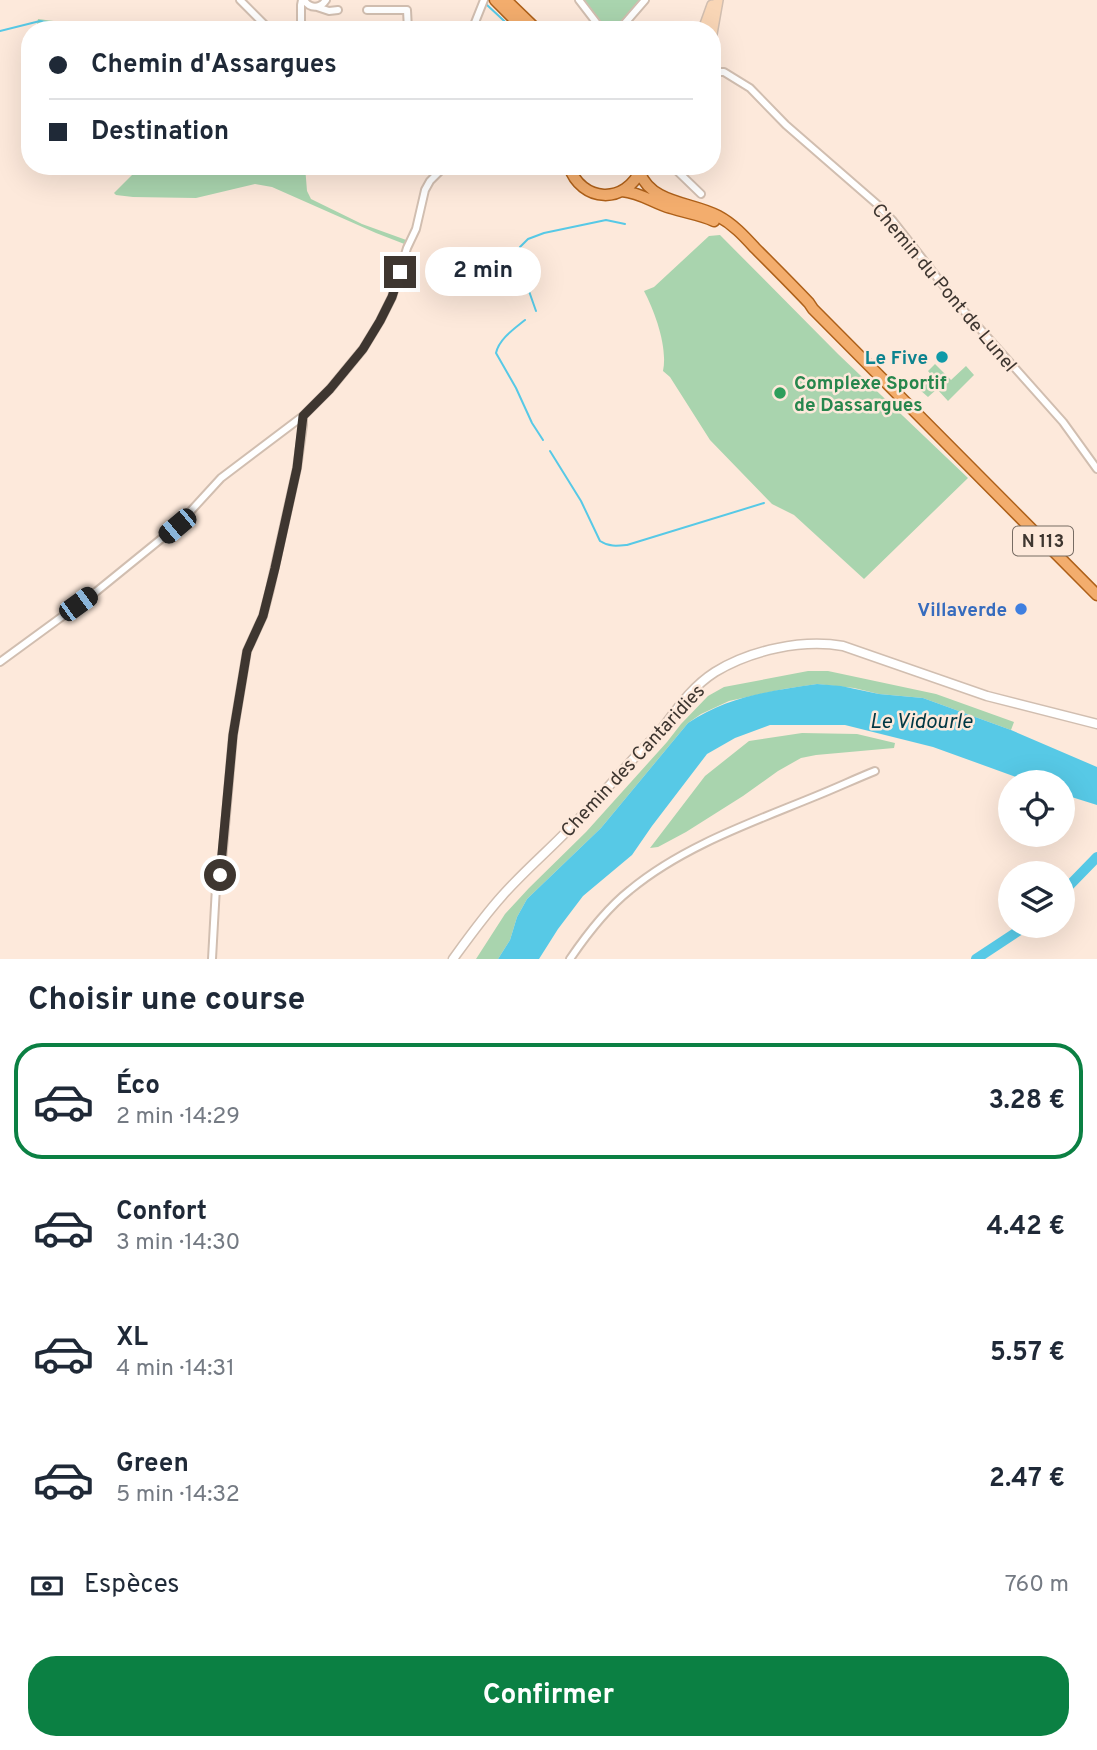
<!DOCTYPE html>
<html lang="fr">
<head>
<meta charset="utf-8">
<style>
	:root { --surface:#fff; --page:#f6f6f7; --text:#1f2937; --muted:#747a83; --line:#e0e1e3; --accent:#0b8043 }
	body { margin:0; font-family:Overpass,sans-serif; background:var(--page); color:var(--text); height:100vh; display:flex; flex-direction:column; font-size:26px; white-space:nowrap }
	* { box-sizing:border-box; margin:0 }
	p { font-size:23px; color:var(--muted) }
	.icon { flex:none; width:38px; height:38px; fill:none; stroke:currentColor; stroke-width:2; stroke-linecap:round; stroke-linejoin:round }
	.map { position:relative; height:959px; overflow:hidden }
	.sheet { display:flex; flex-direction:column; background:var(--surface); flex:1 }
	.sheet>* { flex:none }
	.banner { position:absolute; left:21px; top:21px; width:700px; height:154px; border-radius:28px; box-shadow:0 7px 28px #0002; display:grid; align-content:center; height:154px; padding:0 28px; background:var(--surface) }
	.tools { position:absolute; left:998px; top:770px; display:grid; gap:14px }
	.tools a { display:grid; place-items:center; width:77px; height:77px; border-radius:50%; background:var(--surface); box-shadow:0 7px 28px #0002; font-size:35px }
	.end { position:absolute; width:32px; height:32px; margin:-16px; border:9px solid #3e3630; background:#fff; box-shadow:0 0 0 4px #fff }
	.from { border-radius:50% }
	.bubble { position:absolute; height:49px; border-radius:24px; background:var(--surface); box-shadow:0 7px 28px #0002; font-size:23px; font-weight:700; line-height:49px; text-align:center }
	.car { position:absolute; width:21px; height:42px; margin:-21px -10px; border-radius:9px; box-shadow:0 0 5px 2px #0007; background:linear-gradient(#222 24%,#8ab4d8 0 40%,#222 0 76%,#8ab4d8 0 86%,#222 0) }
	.banner b { display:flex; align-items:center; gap:24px; height:66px; font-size:26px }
	.banner b+b { border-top:2px solid var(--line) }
	.banner i { width:18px; height:18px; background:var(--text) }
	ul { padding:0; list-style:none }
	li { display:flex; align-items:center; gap:21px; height:116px; margin:0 14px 10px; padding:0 14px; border:4px solid transparent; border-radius:28px }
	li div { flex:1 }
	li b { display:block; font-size:26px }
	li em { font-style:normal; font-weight:700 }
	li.current { border-color:var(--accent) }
	li>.icon { width:63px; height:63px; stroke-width:1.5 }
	h2 { padding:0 28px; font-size:32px; line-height:84px }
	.pay { display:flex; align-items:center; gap:18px; height:77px; padding:0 28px; font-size:26px }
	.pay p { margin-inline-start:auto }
	.button { display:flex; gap:14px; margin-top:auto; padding:14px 28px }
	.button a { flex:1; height:80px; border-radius:28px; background:var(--accent); color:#fff; font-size:28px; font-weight:700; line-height:80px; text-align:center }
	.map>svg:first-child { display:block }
	.green { fill:#a9d4ae }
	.water { fill:#57c9e6 }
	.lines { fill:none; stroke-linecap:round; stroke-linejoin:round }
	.stream { stroke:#57c9e6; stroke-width:2 }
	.river { stroke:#57c9e6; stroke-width:10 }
	.minor-casing { stroke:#d1beb0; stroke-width:10 }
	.tertiary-casing { stroke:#d1beb0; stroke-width:11 }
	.secondary-casing { stroke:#d1beb0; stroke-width:12 }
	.primary-casing { stroke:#ae6019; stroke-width:13 }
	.minor { stroke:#fff; stroke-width:6 }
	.tertiary { stroke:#fff; stroke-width:8 }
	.secondary { stroke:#f9d6b6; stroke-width:9 }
	.primary { stroke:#f3ad6d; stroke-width:10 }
	.route { stroke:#3e3630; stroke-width:9 }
	.culture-dot { fill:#0f9aa8; stroke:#fde9db; stroke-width:2.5 }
	.leisure-dot { fill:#2e9e5b; stroke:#fde9db; stroke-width:2.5 }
	.shop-dot { fill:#3f7fe0; stroke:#fde9db; stroke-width:2.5 }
	.labels { text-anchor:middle; stroke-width:5; stroke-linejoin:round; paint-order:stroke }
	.shield { fill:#fde9db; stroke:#776c63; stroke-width:2 }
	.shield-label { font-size:18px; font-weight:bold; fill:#3e3630 }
	.street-label { font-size:19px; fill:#3e3630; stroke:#fde9db }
	.culture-label { font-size:19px; font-weight:bold; fill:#0d838f; stroke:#fde9db; text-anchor:end }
	.leisure-label { font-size:19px; font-weight:bold; fill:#27864d; stroke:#fde9db; text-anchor:start }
	.shop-label { font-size:19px; font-weight:bold; fill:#366cbe; stroke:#fde9db; text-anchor:end }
	.water-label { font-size:21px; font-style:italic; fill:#003844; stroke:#fde9db }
</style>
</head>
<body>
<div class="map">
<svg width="1097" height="959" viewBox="0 0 1097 959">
	<rect width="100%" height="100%" fill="#fde9db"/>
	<path class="green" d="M583,0H644L615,30H605Z
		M38,19L77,24L86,30H36Z
		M141,166H305L307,191L311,199L362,224L409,241L407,245L376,233L272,187L255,184L196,198L133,197L116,195L114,193Z
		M720,235L838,354L968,478L864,579L794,515L772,504L710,440L670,377L663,371C668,347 655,312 644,291L654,287L709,236Z
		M935,364L951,380L966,366L974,375L948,401L937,389L928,397L920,390L933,377L928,371Z
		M808,671H828L936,694L1014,722L1011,730L923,698L879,694L854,688L817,684L784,689L729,701L701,714L688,723L601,828L527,899L517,917L510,940L498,959H476L505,914L529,888L586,832L667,742L681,724L708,696L724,687Z
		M802,733L857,734L895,743L894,748L816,755L801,758L778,771L743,796L686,832L658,847L650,848L705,776L749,741Z"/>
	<path class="water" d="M817,684L841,686L879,694L923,698L1011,730L1097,767V805L1062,794V782H1030L933,747L845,725H770L735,738L707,754L652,826L632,855L583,896L558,929L539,959H498L510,940L517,917L527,899L601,828L688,723C728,696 770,691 817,684Z"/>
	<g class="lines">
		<path class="stream" d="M487,5L514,30
			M0,31L40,21L75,28L78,30
			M536,311L518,260L520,247L528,239L544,233L606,220L625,224
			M525,320C514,329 499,339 496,353L516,388L532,423L543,440
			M550,451L581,501L600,541C609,547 617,546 627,545L764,503"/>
		<path class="river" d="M1062,893L1097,857
			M976,959L1026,926"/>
		<g class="minor-casing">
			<path id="minor" d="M240,0L270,30
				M304,0C310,9 320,9 326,0
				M579,0L602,30
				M317,7L329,11L338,10
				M367,10H407L408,30
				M301,30V5L302,0
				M472,30L484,0
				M619,30L645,0
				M712,72H724L750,88L786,125L878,205L893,221L957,303L1063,422L1097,469
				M672,166L701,194
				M0,662L97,591L177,526L221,478L303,416L330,389L363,349L380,321L392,297L407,248L416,229L425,190L430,181L445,166
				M212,959L216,887L222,861L233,735L247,651L263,616L270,589L297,468L303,425V416
				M570,959C587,934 606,909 630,890C683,846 753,822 816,796C836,788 855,779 875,771"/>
		</g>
		<g class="tertiary-casing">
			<path id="tertiary" d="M453,959C469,937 484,916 502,896C523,872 548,851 570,828C593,805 613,781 635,757C645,747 655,737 664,726C679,706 693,686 715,672C751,650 802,639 843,646L987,696L1097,724"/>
		</g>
		<g class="secondary-casing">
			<path id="secondary" d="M703,30L712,5
				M712,34L718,0"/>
		</g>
		<g class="primary-casing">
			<path id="primary" d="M495,0L525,30
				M506,0L537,30
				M569,166C581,203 626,205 641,169
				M640,173C652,204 692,202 718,216C733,224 744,236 755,248C773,266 791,284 809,303L813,309L1097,595
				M622,191C642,193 653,203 671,208C685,213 700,214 714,221"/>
		</g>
		<use href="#minor" class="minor"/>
		<use href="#tertiary" class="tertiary"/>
		<use href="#secondary" class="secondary"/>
		<use href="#primary" class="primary"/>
	</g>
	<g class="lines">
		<path class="route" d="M220,875L233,735L247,651L263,616L275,568L297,468L303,416L330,389L363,349L380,321L392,297L400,272"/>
	</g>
	<circle class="culture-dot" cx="942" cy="357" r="7"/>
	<circle class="leisure-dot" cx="780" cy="393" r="7"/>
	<circle class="shop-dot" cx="1021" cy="609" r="7"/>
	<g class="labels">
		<rect class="shield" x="1013" y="526.5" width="60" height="29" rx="5"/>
		<g class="shield-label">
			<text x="1043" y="547">N 113</text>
		</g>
		<g class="street-label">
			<text transform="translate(945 287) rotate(50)" y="7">Chemin du Pont de Lunel</text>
			<text transform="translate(632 760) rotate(-47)" y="7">Chemin des Cantaridies</text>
		</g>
		<g class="culture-label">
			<text x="928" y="364">Le Five</text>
		</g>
		<g class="leisure-label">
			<text x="794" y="389">Complexe Sportif<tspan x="794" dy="22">de Dassargues</tspan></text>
		</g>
		<g class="shop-label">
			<text x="1007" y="616">Villaverde</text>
		</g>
		<g class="water-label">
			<text x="921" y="728">Le Vidourle</text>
		</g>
	</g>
</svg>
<div class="tools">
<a><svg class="icon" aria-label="locate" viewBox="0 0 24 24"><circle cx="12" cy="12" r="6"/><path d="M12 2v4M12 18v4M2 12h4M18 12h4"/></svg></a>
<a><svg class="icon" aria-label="layers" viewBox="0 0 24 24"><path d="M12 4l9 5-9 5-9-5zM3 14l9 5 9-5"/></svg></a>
</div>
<i class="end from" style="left:220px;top:875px"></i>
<i class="end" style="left:400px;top:272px"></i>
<div class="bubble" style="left:425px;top:247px;width:116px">2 min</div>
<i class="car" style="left:177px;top:526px;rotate:230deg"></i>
<i class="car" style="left:78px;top:604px;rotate:54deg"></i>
<div class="banner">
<b><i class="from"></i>Chemin d'Assargues</b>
<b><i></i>Destination</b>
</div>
</div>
<section class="sheet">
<h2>Choisir une course</h2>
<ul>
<li class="current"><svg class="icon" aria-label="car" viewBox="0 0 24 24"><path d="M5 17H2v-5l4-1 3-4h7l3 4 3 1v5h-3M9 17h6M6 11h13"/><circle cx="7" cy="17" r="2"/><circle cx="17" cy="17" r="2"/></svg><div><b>Éco</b><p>2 min · 14:29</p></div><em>3.28 €</em></li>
<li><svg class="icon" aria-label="car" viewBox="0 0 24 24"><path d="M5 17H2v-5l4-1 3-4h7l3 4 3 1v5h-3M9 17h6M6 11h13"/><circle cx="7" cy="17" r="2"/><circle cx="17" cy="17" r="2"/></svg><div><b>Confort</b><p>3 min · 14:30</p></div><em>4.42 €</em></li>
<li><svg class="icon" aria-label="car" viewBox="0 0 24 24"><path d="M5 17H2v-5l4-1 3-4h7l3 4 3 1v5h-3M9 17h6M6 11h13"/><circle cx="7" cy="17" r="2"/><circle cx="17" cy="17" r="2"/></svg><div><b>XL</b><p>4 min · 14:31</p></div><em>5.57 €</em></li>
<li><svg class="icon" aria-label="car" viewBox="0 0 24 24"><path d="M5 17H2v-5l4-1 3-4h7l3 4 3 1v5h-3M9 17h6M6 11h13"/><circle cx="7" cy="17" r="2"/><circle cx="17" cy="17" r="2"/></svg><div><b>Green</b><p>5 min · 14:32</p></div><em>2.47 €</em></li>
</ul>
<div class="pay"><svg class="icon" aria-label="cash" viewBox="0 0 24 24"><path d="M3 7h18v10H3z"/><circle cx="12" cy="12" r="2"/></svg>Espèces<p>760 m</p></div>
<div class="button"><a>Confirmer</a></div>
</section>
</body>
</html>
